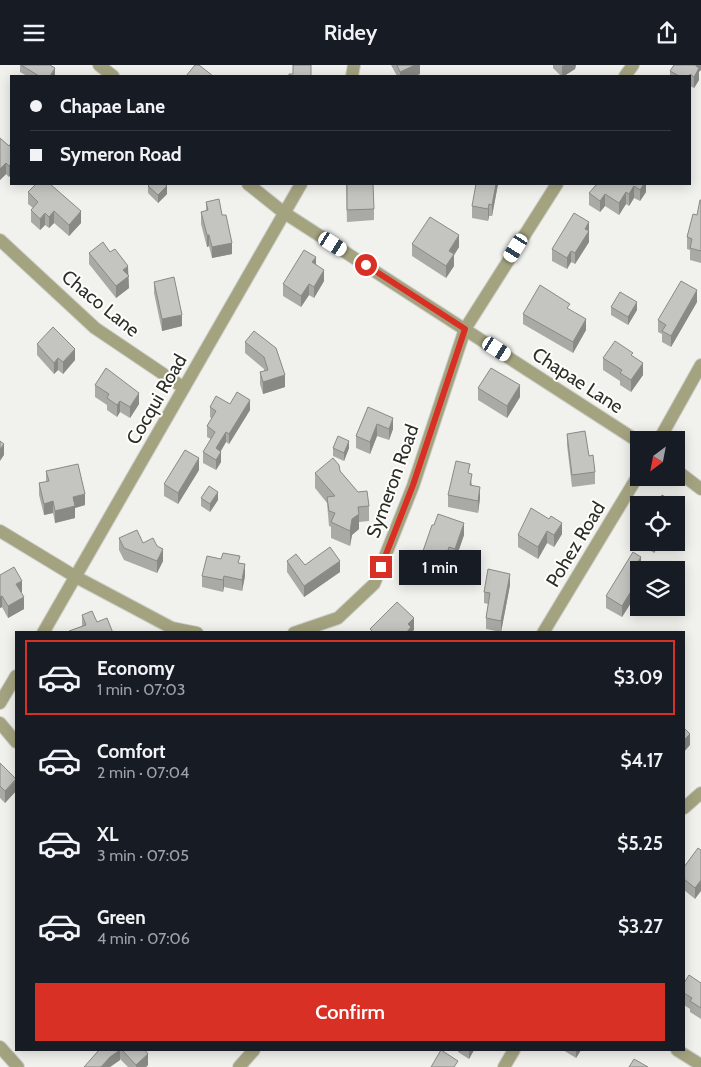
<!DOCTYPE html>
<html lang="en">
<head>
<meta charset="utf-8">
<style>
	:root { --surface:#171b24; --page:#20242c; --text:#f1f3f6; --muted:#9ea1a6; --line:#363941; --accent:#d93025 }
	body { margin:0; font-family:Cabin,sans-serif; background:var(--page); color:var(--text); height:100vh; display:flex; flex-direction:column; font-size:19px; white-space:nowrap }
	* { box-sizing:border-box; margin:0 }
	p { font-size:16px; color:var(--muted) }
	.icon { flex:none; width:28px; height:28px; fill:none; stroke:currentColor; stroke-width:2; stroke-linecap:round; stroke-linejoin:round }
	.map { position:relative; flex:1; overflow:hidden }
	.panel { position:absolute; left:15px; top:566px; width:670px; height:420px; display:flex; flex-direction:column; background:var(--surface); border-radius:0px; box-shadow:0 2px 12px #0003 }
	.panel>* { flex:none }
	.guide { position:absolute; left:10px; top:10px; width:681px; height:110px; border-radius:0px; box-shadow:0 2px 12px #0003; display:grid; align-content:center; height:110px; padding:0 20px; background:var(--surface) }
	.needle { width:32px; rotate:212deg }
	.tools { position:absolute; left:630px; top:366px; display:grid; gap:10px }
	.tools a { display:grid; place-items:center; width:55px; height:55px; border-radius:0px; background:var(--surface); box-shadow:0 2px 12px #0003; font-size:25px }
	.end { position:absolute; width:22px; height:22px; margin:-11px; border:6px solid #d93025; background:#fff; box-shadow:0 0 0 2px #fff }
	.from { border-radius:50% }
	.bubble { position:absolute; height:35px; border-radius:0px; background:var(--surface); box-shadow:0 2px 12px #0003; font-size:16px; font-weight:600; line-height:35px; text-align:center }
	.car { position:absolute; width:15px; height:30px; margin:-15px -8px; border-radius:6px; box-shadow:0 0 4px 1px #0007; background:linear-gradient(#fff 24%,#345 0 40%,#fff 0 76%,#345 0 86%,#fff 0) }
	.guide b { display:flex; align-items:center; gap:18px; height:48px; font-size:19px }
	.guide b+b { border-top:1px solid var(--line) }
	.guide i { width:12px; height:12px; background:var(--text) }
	ul { padding:9px 0 0; list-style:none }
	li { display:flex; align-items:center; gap:15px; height:75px; margin:0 10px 8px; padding:0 10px; border:2px solid transparent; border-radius:0px }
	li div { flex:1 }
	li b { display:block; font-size:19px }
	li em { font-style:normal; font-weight:600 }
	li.current { border-color:var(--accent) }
	li>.icon { width:45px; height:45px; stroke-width:1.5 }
	.cta { display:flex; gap:10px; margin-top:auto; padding:10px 20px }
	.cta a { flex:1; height:58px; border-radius:0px; background:var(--accent); color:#fff; font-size:20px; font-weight:600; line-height:58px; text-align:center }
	header { display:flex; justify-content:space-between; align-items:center; height:65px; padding:0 20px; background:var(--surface); font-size:22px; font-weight:600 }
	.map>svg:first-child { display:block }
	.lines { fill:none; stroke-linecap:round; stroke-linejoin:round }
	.minor-casing { stroke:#cececa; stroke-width:14 }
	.minor { stroke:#a4a380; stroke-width:12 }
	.wall { fill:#a9a9a5 }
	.shaded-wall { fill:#898986 }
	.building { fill:#c4c4c0; stroke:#898986 }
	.route { stroke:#d93025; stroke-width:6 }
	.labels { text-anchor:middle; stroke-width:4; stroke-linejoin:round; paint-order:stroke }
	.street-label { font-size:19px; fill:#2c2c2a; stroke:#fefefa }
</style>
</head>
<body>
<header><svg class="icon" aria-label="menu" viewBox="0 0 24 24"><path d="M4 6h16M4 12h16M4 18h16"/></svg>Ridey<svg class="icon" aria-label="share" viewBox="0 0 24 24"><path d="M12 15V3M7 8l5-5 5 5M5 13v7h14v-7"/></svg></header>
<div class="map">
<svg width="701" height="1002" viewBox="0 0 701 1002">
	<rect width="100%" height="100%" fill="#f1f1ed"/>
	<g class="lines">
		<g class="minor-casing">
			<path id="minor" d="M99,0L113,11
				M352,11L354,0
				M625,11L633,0
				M248,119L283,147L639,377
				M0,175L95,263L184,323
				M659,375L701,300
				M676,405L701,424
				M0,466L76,512L172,563L197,568
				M43,568L301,119
				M294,568L338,553L374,519L413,421L465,264L557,119
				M543,568L639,409
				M0,638L16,611
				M0,658L16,677
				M684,743L701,728
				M0,982L18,1002
				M677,985L701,1000
				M239,1002L254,985
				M504,1002L514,985"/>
		</g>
		<use href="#minor" class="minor"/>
	</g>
	<path class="wall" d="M20,0H50L55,11H27L20,7Z
		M391,0H420V9L415,11H397Z
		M553,0H576L575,4L564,11H561L553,3Z
		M670,6L699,7V15L694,23L690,21V11H670Z
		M0,73L9,81L11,78L9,112L6,109L0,115Z
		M346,119L374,144V155L347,157Z
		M498,119L492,151H489L488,156L472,153V141Z
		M646,119V127L640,136L634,133L629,141L626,139L619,150L605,141L600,147L589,140V128Z
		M148,121L167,129L158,138L148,128Z
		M28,127L81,158L69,171L54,158L49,163L45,160L40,165L31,157V145L33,143L28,139Z
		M701,135V198L690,195V185L687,184V172L697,150Z
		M206,137L232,189L212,193L209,181L207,182L201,159V147L206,146Z
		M589,157V177L575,199L571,197L567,204L552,196V184Z
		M412,179L459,182L454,190V201L446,213L412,191Z
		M89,188L128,210L129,223L116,233L89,199Z
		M316,199L324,216L314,233L309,230L301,242L283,231V219Z
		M154,217L182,261L162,266L154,228Z
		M697,237L671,282L662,277V269L658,267V255Z
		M611,242L637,245L628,260L611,250Z
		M570,245L586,265L573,288L523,259V249Z
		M245,277L276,283L285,322L263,329L260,319V307L264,306V304L245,288Z
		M37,279L75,295L63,309L58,305L54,309L37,290Z
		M633,292L643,310L631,327L620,320V316L603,305V293Z
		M95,320L139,339L130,353L120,347L117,352L107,345V340L95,332Z
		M478,323L520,332L507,353L478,335Z
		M230,339L250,345L229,379L226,377L221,386V397L216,405L203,398V387L211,374L207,372V361L212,354L210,352V342Z
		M368,342L393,364L389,375L377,371L370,389L356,383V371Z
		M567,369L589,391L595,407V419L572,422L567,380Z
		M333,383H349L344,396L333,391Z
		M199,405L178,439L164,431V419Z
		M46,406L85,440L75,443V453L55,458L53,448L44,450L39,430V418L46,417Z
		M340,406L369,441V456L359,457V464L352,470L350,481L331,473V462L329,461L327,438L315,423V408Z
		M470,408L472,420L480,433L478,448L448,442V430Z
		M201,433L218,435L210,447L201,441Z
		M549,454L562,469L554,482L547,478L538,494L518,482V470Z
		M434,460L464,470L455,496L449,494L445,505L423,498V486Z
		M119,473L143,478L163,496L157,508L124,495L119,485Z
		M642,478H660L654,488L642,480Z
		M287,496L305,500L340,507L304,532L287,507Z
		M240,498L245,511L242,526L224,522L223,527L202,522V511Z
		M641,503L639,505V525L622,552L606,543V531Z
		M0,510L22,527L21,528L24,544L8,553L2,542L0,543Z
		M510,520L501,567L486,564V553L488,539L484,538V527Z
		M82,550L97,557L113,568H69V566L82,561Z
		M0,698L16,714V726L5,738L0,733Z
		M701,785L695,834L684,825V802Z
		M684,918H701V954L690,947V944L684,940Z
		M102,985H145L148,1000L146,1002H128L120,994V995L110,1002H84Z
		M458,985H474L469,994L458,987Z
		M563,985H581L576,993Z"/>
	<path class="shaded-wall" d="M415,0H420V9L415,11H400V7Z
		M564,0H576L575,4L564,11H562V1Z
		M696,0H701V5L699,7V15L694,23V12Z
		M55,3V11H50Z
		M6,98V109L0,115V104Z
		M11,98V110L9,112V101Z
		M496,119H498L492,151V140Z
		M644,119H646V127L640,136V125Z
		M167,121V129L158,138V130Z
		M634,121V133L629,141V129Z
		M626,127V139L619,150V138Z
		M605,129V141L600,147V136Z
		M489,139V151L488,156V144Z
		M54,146V158L49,163V152Z
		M81,146V158L69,171V160Z
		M45,148V160L40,165V154Z
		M589,157V177L575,199V188L585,164Z
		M207,170H209V181L207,182Z
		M459,170V182L454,190V201L446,213V201L449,186Z
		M232,178V189L212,193V182Z
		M571,186V197L567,204V193Z
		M316,192V203L312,197Z
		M128,201L129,223L116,233V221L123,205Z
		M324,205V216L314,233V222Z
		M309,219V230L301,242V231Z
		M697,225V237L671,282V271Z
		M637,237V245L628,260V252Z
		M182,250V261L162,266V254Z
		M586,254V265L573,288V277Z
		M75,284V295L63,309V297Z
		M58,293V305L54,309V298Z
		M643,298V310L631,327V315Z
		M285,310V322L263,329V317Z
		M520,320V332L507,353V341Z
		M139,328V339L130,353V342Z
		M250,335V345L229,379V369Z
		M120,336V347L117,352V340Z
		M393,353V364L389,375V364Z
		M377,359V371L370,389V377Z
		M226,367V377L216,394V383Z
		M349,376V383L344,396V388Z
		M4,379V390L0,396V384Z
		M221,387V397L216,405V395Z
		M199,393V405L178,439V428Z
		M480,422V433L478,448V436Z
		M218,427V435L210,447V439Z
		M85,429V440L75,443V453L55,458V446L73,432Z
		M53,436V448L44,450V439Z
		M359,449V464L352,470L350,481V466L352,454Z
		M464,458V470L455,496V484Z
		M562,458V469L554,482V470Z
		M547,466V478L538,494V482Z
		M654,478H660L654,488Z
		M449,482V494L445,505V494Z
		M163,484V496L157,508V496Z
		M641,492V503L640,505H639V507L634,503Z
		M340,496V507L304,532V521Z
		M245,499V511L242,526V515Z
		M510,509V520L501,567V556Z
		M224,511V522L223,527V515Z
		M639,513V525L622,552V541Z
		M22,516V527L16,530V519Z
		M2,531V542L0,543V532Z
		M24,532V544L8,553V541Z
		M414,553V565L411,568H406L408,559Z
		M690,669V680L684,687V675Z
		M16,715V726L5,738V726Z
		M701,815V826L695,834V823Z
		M120,985V995L110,1002H101L110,992Z
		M469,985H474L469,994Z
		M576,985H581L576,993Z
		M148,989V1000L146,1002H136V1000Z"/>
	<path class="building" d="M21,0H50L55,3L50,11H39Z
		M195,0H199L213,11H186Z
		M293,0H311V11H289V9H293Z
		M397,0H415L400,7Z
		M674,0H696V1L699,3L694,12L690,9L689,11H679L670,6Z
		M0,73L9,81L11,78V98L9,101L6,98L0,104Z
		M36,119H50L81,146L69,160L54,146L49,152L45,148L40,154L31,145L38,137L28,127Z
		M150,119H164L167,121L158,130L148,121Z
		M347,119H373L374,144L347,145Z
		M476,119H496L492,140L489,139L488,144L472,141Z
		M597,119H644L640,125L634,121L629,129L626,127L619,138L605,129L600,136L589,128Z
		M219,134L222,150H226L232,178L212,182L209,170H207L201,147L208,145L206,137Z
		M700,135H701V186L690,183L692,174L687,172L693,149L697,150Z
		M574,148L589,157L585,164L589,166L575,188L571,186L567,193L552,184Z
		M430,152L459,170L449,186L454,189L446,201L412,179Z
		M103,177L110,187L115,184L128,201L123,205L129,211L116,221L89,188Z
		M304,185L316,192L312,197L324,205L314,222L309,219L301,231L283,219Z
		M174,212L182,250L162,254L154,217Z
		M681,216L697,225L671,271L662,266L666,260L658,255Z
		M540,220L570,239L567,243L586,254L573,277L523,249Z
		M620,227L637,237L628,252L611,242Z
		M53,262L75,284L63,297L58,293L54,298L37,279Z
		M254,266L276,283L285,310L263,317L260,307L268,305L264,292L245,277Z
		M615,276L633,288L631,290L643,298L631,315L620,308L622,305L603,293Z
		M106,303L139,328L130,342L120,336L117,340L107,333L109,329L95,320Z
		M491,303L520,320L507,341L478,323Z
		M237,327L250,335L229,369L226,367L216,383L221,387L216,395L203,387L215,367L207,361L216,346L210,342L216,331L230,339Z
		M368,342L393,353L389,364L377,359L370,377L356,371Z
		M585,366L589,391L593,390L595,407L572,410L567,369Z
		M338,371L349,376L344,388L333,383Z
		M0,376L4,379L0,384Z
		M185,385L199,393L178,428L164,419Z
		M333,393L339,400L340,406L358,427L367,426L369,441L358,442L359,449L352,454L350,466L331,457L335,448L329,446L327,432L335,431L315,408Z
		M456,396L470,399L468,408L472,409L470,420L480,422L478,436L448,430Z
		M78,399L85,429L73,432L75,441L55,446L53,436L44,439L39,418L49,416L46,406Z
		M209,421L218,427L210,439L201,433Z
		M662,430L676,438L675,440H655Z
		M531,443L549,454L551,451L562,458L554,470L547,466L538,482L518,470Z
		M438,449L464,458L455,484L449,482L445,494L423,486L432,460H434Z
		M137,465L143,478L153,473L157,481L163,484L157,496L124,483L119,473Z
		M330,482L340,496L304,521L287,496L296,489L305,500Z
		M633,487L641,492L634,503L639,506V513L622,541L606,531Z
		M223,488L240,491L238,498L245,499L242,515L224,511L223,515L202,511L207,491L221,494Z
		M14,502L22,516L16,519L24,532L8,541L2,531L0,532V510Z
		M488,504L510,509L501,556L486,553L490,528L484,527Z
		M397,537L414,553L408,559L411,562L406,568H374L370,564Z
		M92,546L97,557L107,553L113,568H70L69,566L86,560L82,550Z
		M684,663L690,669L684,675Z
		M0,698L16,714L5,726L0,721Z
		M698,783L701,785V815L695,823L684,814V802Z
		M689,910L701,918V943L690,936L692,933L684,928V918Z
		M99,985H120L110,992L101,1002H84Z
		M122,985H145L148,989L136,1000Z
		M441,985L458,996L454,1002H431Z
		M634,994L648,1002H629Z"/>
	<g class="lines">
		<path class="route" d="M366,200L465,264L413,420L381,502"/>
	</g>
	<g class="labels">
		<g class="street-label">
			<text transform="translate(101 238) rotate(39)" y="7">Chaco Lane</text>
			<text transform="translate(578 315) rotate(33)" y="7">Chapae Lane</text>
			<text transform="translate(156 334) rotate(-60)" y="7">Cocqui Road</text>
			<text transform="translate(392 416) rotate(-70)" y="7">Symeron Road</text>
			<text transform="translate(575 479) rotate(-59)" y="7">Pohez Road</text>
		</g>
	</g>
</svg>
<div class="tools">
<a><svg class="needle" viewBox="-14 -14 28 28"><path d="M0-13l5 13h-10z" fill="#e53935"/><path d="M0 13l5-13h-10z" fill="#9ea1a6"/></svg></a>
<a><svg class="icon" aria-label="locate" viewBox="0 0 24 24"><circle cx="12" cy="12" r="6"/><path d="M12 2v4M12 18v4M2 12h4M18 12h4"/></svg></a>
<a><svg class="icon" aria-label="layers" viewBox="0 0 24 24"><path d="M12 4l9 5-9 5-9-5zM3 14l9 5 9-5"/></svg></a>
</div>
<i class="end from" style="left:366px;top:200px"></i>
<i class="end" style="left:381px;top:502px"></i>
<div class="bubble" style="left:399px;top:485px;width:82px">1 min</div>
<i class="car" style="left:333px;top:179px;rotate:123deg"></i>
<i class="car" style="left:516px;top:183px;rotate:212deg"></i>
<i class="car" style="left:497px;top:284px;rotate:123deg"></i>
<div class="guide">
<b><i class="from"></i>Chapae Lane</b>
<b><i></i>Symeron Road</b>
</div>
<section class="panel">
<ul>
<li class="current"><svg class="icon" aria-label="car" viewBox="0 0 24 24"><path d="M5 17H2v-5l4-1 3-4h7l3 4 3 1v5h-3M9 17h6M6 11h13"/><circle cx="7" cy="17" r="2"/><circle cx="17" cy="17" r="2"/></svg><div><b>Economy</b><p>1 min · 07:03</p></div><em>$3.09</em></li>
<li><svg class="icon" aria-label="car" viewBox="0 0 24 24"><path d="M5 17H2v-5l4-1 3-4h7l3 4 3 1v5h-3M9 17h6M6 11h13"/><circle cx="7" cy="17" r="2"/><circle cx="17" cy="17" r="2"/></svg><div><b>Comfort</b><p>2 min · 07:04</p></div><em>$4.17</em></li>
<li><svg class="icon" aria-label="car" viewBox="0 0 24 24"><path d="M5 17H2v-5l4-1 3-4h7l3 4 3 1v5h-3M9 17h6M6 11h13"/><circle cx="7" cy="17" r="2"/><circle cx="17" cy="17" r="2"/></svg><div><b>XL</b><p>3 min · 07:05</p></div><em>$5.25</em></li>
<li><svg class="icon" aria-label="car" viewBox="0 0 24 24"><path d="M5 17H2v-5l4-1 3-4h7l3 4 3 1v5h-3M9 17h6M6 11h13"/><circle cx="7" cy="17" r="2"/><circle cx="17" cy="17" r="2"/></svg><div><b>Green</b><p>4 min · 07:06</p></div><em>$3.27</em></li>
</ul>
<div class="cta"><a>Confirm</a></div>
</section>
</div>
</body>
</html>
